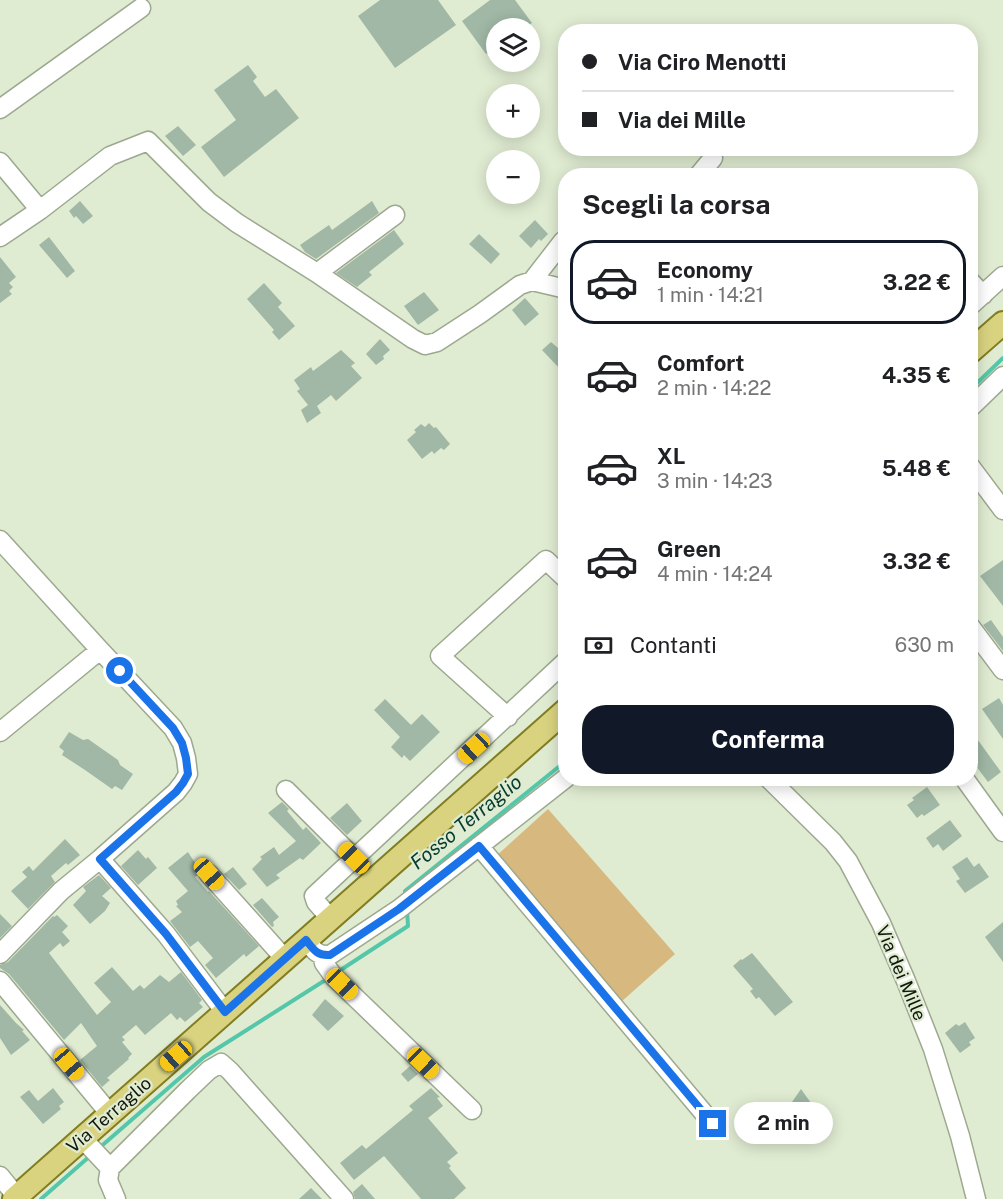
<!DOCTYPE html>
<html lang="it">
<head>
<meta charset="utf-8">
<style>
	:root { --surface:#fff; --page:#f6f6f6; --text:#202124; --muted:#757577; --line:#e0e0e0; --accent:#111827 }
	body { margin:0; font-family:"Public Sans",sans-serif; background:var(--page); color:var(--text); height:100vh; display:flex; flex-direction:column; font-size:22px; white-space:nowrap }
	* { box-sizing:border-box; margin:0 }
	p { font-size:20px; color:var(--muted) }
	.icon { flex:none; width:33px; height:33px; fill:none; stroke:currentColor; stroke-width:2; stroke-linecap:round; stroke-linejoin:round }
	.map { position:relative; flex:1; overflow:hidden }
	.drawer { position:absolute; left:558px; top:168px; width:420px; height:618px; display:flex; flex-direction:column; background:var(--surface); border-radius:24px; box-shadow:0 3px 15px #0003 }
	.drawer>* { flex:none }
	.banner { position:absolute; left:558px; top:24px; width:420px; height:132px; border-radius:24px; box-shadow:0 3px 15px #0003; display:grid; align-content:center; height:132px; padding:0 24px; background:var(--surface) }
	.tools { position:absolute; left:486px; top:18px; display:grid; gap:12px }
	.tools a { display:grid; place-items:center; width:54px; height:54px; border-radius:50%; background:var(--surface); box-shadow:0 3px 15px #0003; font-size:30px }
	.end { position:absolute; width:27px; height:27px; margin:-14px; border:8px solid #1a73e8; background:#fff; box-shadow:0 0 0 3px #fff }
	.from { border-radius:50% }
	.bubble { position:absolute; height:42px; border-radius:21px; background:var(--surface); box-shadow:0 3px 15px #0003; font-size:20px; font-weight:700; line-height:42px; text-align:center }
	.car { position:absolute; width:18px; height:36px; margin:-18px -9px; border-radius:8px; box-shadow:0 0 4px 2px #0007; background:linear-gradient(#f5c518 24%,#345 0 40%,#f5c518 0 76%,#345 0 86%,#f5c518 0) }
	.banner b { display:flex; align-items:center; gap:21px; height:57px; font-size:22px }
	.banner b+b { border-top:2px solid var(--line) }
	.banner i { width:15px; height:15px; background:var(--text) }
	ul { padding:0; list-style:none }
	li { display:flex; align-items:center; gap:18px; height:84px; margin:0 12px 9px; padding:0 12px; border:3px solid transparent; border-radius:24px }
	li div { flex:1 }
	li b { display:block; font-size:22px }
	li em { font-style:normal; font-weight:700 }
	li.on { border-color:var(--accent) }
	li>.icon { width:54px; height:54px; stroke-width:1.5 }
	h2 { padding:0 24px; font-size:27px; line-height:72px }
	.pay { display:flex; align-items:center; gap:15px; height:66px; padding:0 24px; font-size:22px }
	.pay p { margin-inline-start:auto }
	.action { display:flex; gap:12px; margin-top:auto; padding:12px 24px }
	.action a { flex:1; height:69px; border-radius:24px; background:var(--accent); color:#fff; font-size:24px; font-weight:700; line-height:69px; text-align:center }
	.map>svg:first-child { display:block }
	.green { fill:#d7b87e }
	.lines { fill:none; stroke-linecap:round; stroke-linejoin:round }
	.stream { stroke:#54c7aa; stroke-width:4 }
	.building { fill:#a0b8a5 }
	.minor-casing { stroke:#9ca88f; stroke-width:21 }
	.major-casing { stroke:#827d20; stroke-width:26 }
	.minor { stroke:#fff; stroke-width:18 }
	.major { stroke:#d9d380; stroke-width:22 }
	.route { stroke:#1a73e8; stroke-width:8 }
	.labels { text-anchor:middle; stroke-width:4.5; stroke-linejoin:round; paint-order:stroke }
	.street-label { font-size:18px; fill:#11160d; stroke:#e0ecd2 }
	.water-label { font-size:20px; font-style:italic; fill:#063c31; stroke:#e0ecd2 }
</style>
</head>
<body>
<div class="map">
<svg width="1003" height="1199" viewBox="0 0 1003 1199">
	<rect width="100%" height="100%" fill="#e0ecd2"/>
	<path class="green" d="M548,809L675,954L621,1002L494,858Z"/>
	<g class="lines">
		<path class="stream" d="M970,390L1003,358
			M406,895L405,891L566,761
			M336,973L408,926L407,909
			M98,1149L204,1057L327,979
			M41,1199L90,1156"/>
	</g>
	<path class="building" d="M380,0H438L456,25L395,68L358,16Z
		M490,0H515L532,23L524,28H496V47L486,54L462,21Z
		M248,65L257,77L253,81L265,97L276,89L299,118L224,177L201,147L236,120L214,90Z
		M178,126L196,145L183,156L165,136Z
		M80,201L93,216L83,224L76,216L74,218L69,211Z
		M372,201L379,213L316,259L305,252L300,245L329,225L332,230Z
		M535,220L548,234L541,241L539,239L531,248L519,236Z
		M394,230L404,244L369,272L372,275L357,287L336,273Z
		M479,234L500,254L491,264L469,244Z
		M49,237L75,271L67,278L39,245Z
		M0,257L16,277L9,283L13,287L9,291L12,294L0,303Z
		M264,283L282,303L278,307L295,326L279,340L272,332L274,330L247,299Z
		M424,292L439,310L418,325L404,306Z
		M525,298L539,314L525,326L512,310Z
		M380,339L390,350L383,356L384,359L376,365L366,354Z
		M566,339V365L561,370L542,350L551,342L558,348Z
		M341,350L355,363L351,366L362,378L336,401L331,395L317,406L321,413L307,423L301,410L308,405L297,391L300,389L294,380L311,367L313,371Z
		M429,423L434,428L436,427L450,444L444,450L441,448L434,454L432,451L422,459L407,440L416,432L414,430L421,424L425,427Z
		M1003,560V606L980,576Z
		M991,620L1003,637V651L983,625Z
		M999,698L1003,705V739L982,709Z
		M385,699L411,725L422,714L440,732L410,761L404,755L402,758L391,747L400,737L374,710Z
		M970,729L1001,772L988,782L970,758Z
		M69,732L83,740L88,739L118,760L120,765L133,774L122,790L115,786L112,789L85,770L62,755L64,751L59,747Z
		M927,787L940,805L924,816L922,814L917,818L907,805L914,800L912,798Z
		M282,802L289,809L287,811L303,830L306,827L321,843L303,860L300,858L276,875L280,878L267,887L252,869L262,859L260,857L274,847L279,855L296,841L268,813Z
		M347,803L362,821L347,835L330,818Z
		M950,820L962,836L943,851L938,844L933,848L926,838Z
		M65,839L80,855L68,865L66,863L51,876L55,882L28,909L11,891L27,877L22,872L29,866L33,871Z
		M138,850L146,859L148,857L157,868L138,885L121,866Z
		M188,852L199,869L198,875L195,877L208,892L209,891L259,946L246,957L244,954L216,978L205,965L213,958L198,941L190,947L170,921L182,912L176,906L178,905L176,901L188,891L168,868Z
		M967,857L974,867L979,863L989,877L965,893L956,881L960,879L952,867Z
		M233,867L247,884L239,890L224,874Z
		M99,875L111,888L102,896L110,903L105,911L90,924L73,905L86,891L83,887Z
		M262,898L279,917L273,922L274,926L272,927L253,905Z
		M0,914L12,926L0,938Z
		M57,915L68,926L62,932L70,941L63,947L60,943L49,953L97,1015L111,1002L94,983L112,967L133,991L140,985L144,989L160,975L169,982L181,972L202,1000L199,1003L203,1007L185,1022L180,1017L177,1020L171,1013L145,1035L136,1025L122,1037L125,1040L122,1042L132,1054L128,1058L129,1059L107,1078L110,1080L102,1087L80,1060L97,1046L81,1023L64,1040L9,974L0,968V965L8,962L53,916L54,917Z
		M1003,922V962L985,937Z
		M752,953L793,1002L775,1016L759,997L756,999L750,991L753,989L733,966L741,959L742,960Z
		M325,999L344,1016L328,1031L312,1015Z
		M0,1005L16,1023L24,1030L22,1031L30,1040L11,1055L0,1038Z
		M965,1022L975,1038L969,1042L971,1045L960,1053L945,1033L956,1024L959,1026Z
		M410,1066L418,1074L408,1082L401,1074Z
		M53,1088L64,1102L59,1106L61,1109L43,1124L20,1097L29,1090L38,1101Z
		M431,1088L440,1097L437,1098L443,1106L428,1118L458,1153L447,1162L451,1166L449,1168L466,1188L454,1199H421L384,1156L354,1180L340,1163L362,1145L366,1149L413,1110L409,1106Z
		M801,1089L811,1103L801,1111L792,1102Z
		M755,1104L767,1120L751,1133L739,1117Z
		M362,1184L375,1199H355L353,1192Z
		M311,1188L322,1199H299Z"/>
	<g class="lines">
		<g class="minor-casing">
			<path id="minor" d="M0,109L141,8
				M0,162L40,210L110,156L148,141L209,202L237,223L317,273L413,339L425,345L437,342L480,314L520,285L532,281L566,289
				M698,176L713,158
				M0,237L40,210
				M317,273L395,215
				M532,281L563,241
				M970,281L983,295
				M970,306L1003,276
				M970,408L1003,376
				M970,466L1003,510
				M0,540L100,650L173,728L182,743L186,758L188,774L183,783L176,792L100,859L61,891L0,954
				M970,626L1003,670
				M508,717L440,656L546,560L566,579
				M0,732L100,650
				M768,778L833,842L848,861L881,923L906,981L933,1049L960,1136L976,1199
				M964,778L1003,832
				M286,790L354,858
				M479,846L713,1124
				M100,859L166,934L225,1012
				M209,874L285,959
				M330,918L316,902L314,896L566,661
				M306,940C314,950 316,956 330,955L399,909L566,778
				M322,955L324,963L334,977L472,1110
				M0,981L110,1114
				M82,1138L110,1168
				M0,1176L17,1197
				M116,1199L108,1180L110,1168L188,1090L209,1070L221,1063L230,1071L344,1199"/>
		</g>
		<g class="major-casing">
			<path id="major" d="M970,352L1003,323
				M14,1199L566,710"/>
		</g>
		<use href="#minor" class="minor"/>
		<use href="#major" class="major"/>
	</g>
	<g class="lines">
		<path class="route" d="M120,671L173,728L182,743L186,758L188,774L183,783L176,792L100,859L166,934L225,1012L306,940C314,950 317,956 330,955L399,909L479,846L713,1124"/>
	</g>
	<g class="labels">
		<g class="street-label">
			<text transform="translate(901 973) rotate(67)" y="6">Via dei Mille</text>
			<text transform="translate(109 1115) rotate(-41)" y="6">Via Terraglio</text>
		</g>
		<g class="water-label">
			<text transform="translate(466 822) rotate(-39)" y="7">Fosso Terraglio</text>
		</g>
	</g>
</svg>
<div class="tools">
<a><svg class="icon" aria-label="layers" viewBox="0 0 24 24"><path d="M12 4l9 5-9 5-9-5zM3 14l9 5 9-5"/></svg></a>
<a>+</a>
<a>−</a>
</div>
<i class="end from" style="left:120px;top:671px"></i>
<i class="end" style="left:713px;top:1124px"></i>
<div class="bubble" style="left:734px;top:1102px;width:99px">2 min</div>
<i class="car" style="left:474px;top:748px;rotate:227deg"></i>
<i class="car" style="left:354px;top:858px;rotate:315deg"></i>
<i class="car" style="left:209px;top:874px;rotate:138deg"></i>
<i class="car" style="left:342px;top:984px;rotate:134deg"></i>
<i class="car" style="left:176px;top:1056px;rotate:229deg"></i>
<i class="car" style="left:423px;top:1063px;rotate:134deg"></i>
<i class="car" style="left:69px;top:1064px;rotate:140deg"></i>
<div class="banner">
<b><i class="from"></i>Via Ciro Menotti</b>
<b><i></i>Via dei Mille</b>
</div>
<section class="drawer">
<h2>Scegli la corsa</h2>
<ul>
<li class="on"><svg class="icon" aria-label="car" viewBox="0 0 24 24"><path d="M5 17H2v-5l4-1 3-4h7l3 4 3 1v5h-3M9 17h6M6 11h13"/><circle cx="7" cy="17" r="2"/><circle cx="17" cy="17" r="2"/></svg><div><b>Economy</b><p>1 min · 14:21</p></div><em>3.22 €</em></li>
<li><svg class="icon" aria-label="car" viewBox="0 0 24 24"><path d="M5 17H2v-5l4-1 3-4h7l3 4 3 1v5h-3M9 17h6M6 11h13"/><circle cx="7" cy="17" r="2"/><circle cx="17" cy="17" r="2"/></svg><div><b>Comfort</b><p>2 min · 14:22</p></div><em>4.35 €</em></li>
<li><svg class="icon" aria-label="car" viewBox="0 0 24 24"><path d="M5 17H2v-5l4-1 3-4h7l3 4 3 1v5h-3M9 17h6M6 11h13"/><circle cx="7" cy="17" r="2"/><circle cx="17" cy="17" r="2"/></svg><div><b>XL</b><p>3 min · 14:23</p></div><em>5.48 €</em></li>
<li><svg class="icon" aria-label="car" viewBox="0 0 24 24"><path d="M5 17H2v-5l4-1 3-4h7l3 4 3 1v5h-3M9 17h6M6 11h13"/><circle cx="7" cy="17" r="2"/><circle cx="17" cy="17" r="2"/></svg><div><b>Green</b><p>4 min · 14:24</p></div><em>3.32 €</em></li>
</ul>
<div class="pay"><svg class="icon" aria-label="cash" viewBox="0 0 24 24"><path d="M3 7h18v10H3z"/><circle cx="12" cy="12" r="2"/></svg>Contanti<p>630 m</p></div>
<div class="action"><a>Conferma</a></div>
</section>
</div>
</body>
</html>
